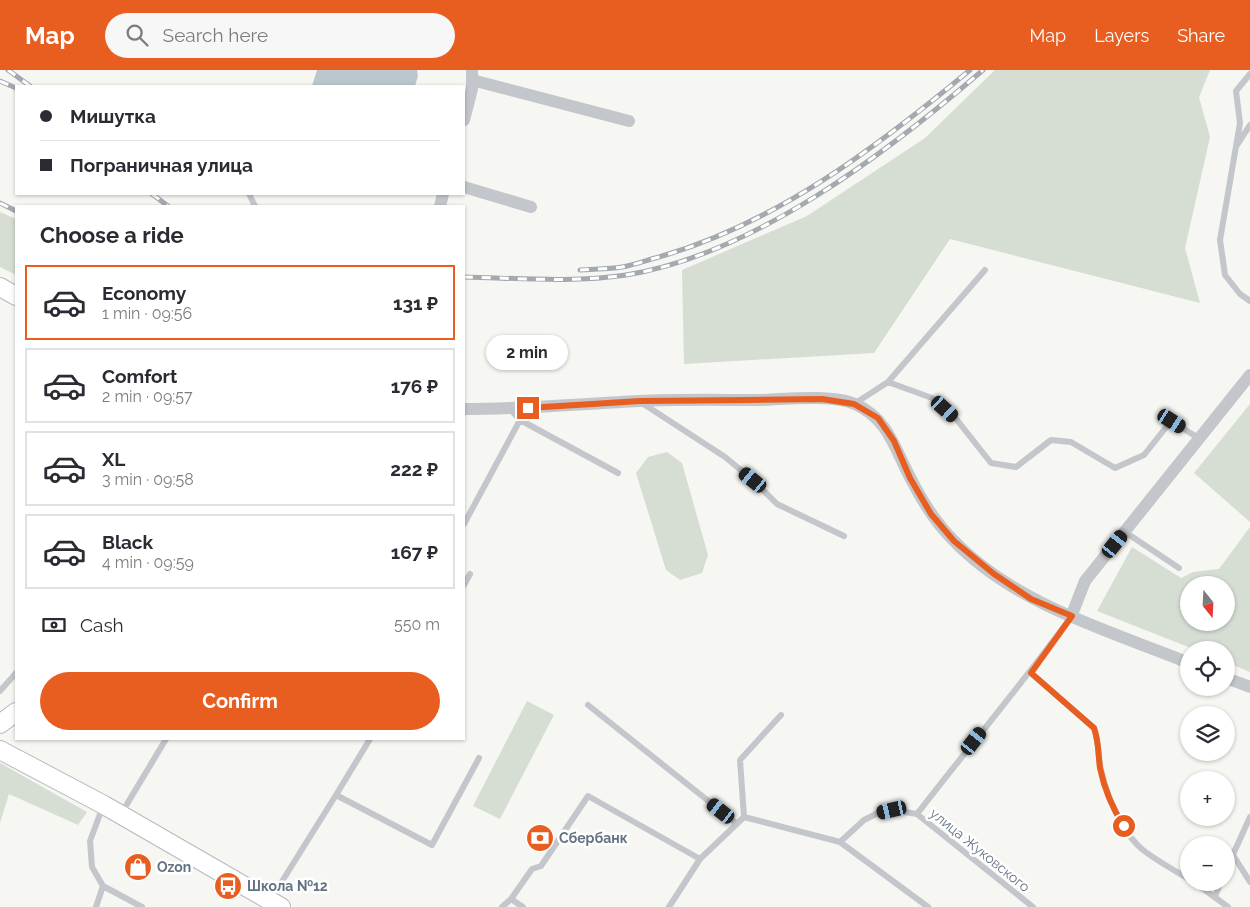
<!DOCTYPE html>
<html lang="en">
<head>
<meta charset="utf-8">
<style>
	:root { --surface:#fff; --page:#f7f7f7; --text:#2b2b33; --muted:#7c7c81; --line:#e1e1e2; --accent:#e85d20 }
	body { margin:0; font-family:Raleway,sans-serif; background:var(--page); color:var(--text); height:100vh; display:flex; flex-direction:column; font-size:19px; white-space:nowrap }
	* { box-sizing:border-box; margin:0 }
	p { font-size:16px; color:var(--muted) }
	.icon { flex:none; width:28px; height:28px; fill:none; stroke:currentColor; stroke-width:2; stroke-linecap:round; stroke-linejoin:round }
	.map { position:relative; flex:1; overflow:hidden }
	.details { position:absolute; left:15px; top:135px; width:450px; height:535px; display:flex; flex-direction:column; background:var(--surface); border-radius:0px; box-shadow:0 1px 4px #0004 }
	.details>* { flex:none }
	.top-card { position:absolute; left:15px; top:15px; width:450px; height:110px; border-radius:0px; box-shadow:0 1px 4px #0004; display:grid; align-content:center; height:110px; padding:0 25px; background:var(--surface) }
	.needle { width:32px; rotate:162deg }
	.controls { position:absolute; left:1180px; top:506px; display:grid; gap:10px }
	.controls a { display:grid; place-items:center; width:55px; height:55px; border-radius:50%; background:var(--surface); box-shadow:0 1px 4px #0004; font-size:25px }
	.end { position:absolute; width:22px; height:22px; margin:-11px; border:6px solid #e85d20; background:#fff; box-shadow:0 0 0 2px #fff }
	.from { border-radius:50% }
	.bubble { position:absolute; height:35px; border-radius:18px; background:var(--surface); box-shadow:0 1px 4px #0004; font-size:16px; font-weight:700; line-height:35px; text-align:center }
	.car { position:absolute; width:15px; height:30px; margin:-15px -8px; border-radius:6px; box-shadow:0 0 4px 1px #0007; background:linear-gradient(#222 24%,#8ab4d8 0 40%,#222 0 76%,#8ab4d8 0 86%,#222 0) }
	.top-card b { display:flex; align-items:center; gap:18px; height:48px; font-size:19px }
	.top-card b+b { border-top:1px solid var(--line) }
	.top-card i { width:12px; height:12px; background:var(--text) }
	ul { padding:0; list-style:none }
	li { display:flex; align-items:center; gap:15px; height:75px; margin:0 10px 8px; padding:0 15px; border:2px solid var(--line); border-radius:0px }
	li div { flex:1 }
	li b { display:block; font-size:19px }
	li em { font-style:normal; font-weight:700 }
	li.active { border-color:var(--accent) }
	li>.icon { width:45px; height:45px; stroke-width:1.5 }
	h2 { padding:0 25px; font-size:22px; line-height:60px }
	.pay { display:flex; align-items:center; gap:12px; height:55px; padding:0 25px; font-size:19px }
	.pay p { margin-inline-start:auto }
	.cta { display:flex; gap:10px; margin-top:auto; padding:10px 25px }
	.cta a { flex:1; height:58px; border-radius:30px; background:var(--accent); color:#fff; font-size:20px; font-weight:700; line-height:58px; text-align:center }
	header { display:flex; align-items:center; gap:30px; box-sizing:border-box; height:70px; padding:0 25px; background:var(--accent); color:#fff }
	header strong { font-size:24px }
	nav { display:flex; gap:28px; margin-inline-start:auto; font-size:18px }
	.search { width:350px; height:45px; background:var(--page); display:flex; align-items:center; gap:12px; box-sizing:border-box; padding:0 18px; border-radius:28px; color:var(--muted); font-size:19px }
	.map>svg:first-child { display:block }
	.green { fill:#d6ddd3; fill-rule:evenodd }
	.water { fill:#bcc7cd }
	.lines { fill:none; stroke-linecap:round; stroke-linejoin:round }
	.secondary-casing { stroke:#b5babf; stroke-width:20 }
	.lane { stroke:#c3c6ca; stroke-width:6 }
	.street { stroke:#c3c6ca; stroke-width:12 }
	.secondary { stroke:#fff; stroke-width:18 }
	.rail-casing { stroke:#a3a9af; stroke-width:5 }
	.rail { stroke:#fff; stroke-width:3; stroke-dasharray:9; stroke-linecap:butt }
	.route { stroke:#e85d20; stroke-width:6 }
	.labels { text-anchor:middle; stroke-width:5; stroke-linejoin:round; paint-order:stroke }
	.poi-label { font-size:14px; font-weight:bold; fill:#647384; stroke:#fff; text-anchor:start }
	.street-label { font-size:14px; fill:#647384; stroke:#fff }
</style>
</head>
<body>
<header>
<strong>Map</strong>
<div class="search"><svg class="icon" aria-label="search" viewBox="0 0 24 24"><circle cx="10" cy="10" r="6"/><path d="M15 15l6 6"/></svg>Search here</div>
<nav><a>Map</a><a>Layers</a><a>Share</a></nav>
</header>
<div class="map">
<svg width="1250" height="837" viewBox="0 0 1250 837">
	<rect width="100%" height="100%" fill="#f6f6f2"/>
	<path class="green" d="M995,0H1210L1199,27L1210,67L1185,178L1200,233L950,169L874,283L684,294L682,200L807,146L925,68Z
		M0,142L16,149V205L0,197Z
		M1250,334V452L1194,403Z
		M667,382L682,393L708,485L702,503L680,510L666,500L636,403L648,387Z
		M1250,457V602L1226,592V580H1196L1097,541L1132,477L1181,508L1193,502L1219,499ZM1189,515H1226V552H1189Z
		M527,631L554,645L500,749L473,736Z
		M0,693L87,742L78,755L9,724L0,753Z"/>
	<path class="water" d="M317,0H417L418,6L415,16H312Z"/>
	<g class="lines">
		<g class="secondary-casing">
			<path id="secondary" d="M0,217L16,226
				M0,654L16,642
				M0,680L104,735L281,837"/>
		</g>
		<path class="lane" d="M1250,4L1236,21L1240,53L1220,170L1225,205L1240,224L1250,231
			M1237,75L1250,55
			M249,124L255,136
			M888,312L932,328L957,350L991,393L1016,397L1051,370L1071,372L1115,398L1144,385L1171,351L1200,369
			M642,333L725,387L753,410L777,434L844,466
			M854,334L888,312L985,200
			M510,339L520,350L618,403
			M464,454L520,350
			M1125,462L1179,498
			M464,515L470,504
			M1031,603L1094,658C1099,672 1098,686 1101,700C1108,728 1120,761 1143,780C1157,791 1174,800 1189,809
			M0,621L16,603
			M588,635L736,753
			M336,725L370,669
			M103,736L90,771L92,797L103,816L142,837
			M121,744L166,669
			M917,744C968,678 1022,614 1071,547
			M744,747L740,690L781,645
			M840,772L928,837
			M1233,785L1250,812
			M1226,800L1250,747
			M1194,812L1228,837
			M1215,826L1221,812
			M271,829L336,725L432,775L479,688
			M511,829L523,837
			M96,837L103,816
			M502,837L511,829L532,799L541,796L588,726L700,789
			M669,837L700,789L744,747L840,772L864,750L878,743L892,740L917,744L1033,837"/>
		<path class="street" d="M472,10L629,51
			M464,50L472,19V0
			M464,117L531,137
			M440,136L443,124
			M464,339C522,339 580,334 639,331C679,329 720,330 760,330C785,329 833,324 855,334C889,349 895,380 911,409C922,431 936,453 954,471C1016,535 1108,560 1189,593
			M1071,547L1085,511L1250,305
			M1226,608L1250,617"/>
		<use href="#secondary" class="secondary"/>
		<g class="rail-casing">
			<path id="rail" d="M8,0L30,16
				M0,11L16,18
				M152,124L168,136
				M0,133L16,141
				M580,200C594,199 609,199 622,197C634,195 647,190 659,187C777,153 877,77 970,0
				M464,207C517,208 573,213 626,205C753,185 888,82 983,0"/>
		</g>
		<use href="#rail" class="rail"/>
	</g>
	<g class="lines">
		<path class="route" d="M528,338L640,331L749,330L822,329L854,334L878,348L894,371L910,408L931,444L954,471L994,504L1031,529L1072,546L1031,603L1094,658C1099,672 1098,684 1100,698C1104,718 1113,739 1124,756"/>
	</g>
	<defs>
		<g id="bank-disc" transform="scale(1.4375)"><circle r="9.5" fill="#e85d20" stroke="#fff"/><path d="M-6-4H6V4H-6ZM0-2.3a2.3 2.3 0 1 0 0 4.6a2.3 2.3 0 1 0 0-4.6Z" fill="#fff"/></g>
		<g id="shop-disc" transform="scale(1.4375)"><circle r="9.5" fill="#e85d20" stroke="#fff"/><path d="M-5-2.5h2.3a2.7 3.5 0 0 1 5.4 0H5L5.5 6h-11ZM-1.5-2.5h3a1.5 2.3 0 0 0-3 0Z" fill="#fff"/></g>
		<g id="bus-disc" transform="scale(1.4375)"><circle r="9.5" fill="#e85d20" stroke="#fff"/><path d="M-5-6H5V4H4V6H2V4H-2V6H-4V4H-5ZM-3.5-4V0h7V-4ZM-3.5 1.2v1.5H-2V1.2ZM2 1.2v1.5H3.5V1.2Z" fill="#fff"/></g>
	</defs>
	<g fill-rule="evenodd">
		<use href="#bank-disc" x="540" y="768"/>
		<use href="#shop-disc" x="138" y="797"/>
		<use href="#bus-disc" x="228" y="816"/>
	</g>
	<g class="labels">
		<g class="poi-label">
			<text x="559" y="773">Сбербанк</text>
			<text x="157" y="802">Ozon</text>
			<text x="247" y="821">Школа №12</text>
		</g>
		<g class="street-label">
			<text transform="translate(980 780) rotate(39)" y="5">улица Жуковского</text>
		</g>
	</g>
</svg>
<div class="controls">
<a><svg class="needle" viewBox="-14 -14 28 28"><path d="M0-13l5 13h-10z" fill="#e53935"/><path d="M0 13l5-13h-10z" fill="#7c7c81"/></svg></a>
<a><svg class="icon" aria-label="locate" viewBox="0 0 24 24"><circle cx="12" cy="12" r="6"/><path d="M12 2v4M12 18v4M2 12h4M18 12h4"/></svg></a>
<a><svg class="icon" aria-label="layers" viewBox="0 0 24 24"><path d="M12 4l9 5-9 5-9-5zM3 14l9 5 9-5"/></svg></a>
<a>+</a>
<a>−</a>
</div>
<i class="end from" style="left:1124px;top:756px"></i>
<i class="end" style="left:528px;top:338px"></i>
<div class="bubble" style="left:486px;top:265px;width:82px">2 min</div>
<i class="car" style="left:945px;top:339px;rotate:132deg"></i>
<i class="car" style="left:1172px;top:351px;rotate:123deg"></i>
<i class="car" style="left:753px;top:410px;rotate:309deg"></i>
<i class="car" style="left:1115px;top:474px;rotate:39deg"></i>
<i class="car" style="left:974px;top:671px;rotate:38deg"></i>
<i class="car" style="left:892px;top:740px;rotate:257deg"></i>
<i class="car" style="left:721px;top:741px;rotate:308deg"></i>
<div class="top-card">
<b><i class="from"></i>Мишутка</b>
<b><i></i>Пограничная улица</b>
</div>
<section class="details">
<h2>Choose a ride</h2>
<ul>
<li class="active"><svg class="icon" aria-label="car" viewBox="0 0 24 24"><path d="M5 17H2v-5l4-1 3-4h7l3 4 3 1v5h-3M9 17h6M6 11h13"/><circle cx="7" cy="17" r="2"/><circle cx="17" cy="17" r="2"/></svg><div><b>Economy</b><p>1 min · 09:56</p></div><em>131 ₽</em></li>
<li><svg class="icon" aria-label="car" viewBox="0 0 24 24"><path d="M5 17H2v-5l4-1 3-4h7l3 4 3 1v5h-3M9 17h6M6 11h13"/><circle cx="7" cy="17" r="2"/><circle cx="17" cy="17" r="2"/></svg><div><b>Comfort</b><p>2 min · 09:57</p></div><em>176 ₽</em></li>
<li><svg class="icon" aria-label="car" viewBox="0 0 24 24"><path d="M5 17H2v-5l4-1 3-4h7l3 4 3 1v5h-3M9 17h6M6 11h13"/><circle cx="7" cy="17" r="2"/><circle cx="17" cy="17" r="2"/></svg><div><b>XL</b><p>3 min · 09:58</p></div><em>222 ₽</em></li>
<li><svg class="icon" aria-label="car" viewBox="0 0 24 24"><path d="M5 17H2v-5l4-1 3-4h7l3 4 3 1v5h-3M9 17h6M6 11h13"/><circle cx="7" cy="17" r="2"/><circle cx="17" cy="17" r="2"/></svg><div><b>Black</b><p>4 min · 09:59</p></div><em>167 ₽</em></li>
</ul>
<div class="pay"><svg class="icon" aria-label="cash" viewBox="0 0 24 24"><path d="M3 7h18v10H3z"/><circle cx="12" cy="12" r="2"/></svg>Cash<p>550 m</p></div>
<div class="cta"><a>Confirm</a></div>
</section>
</div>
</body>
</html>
